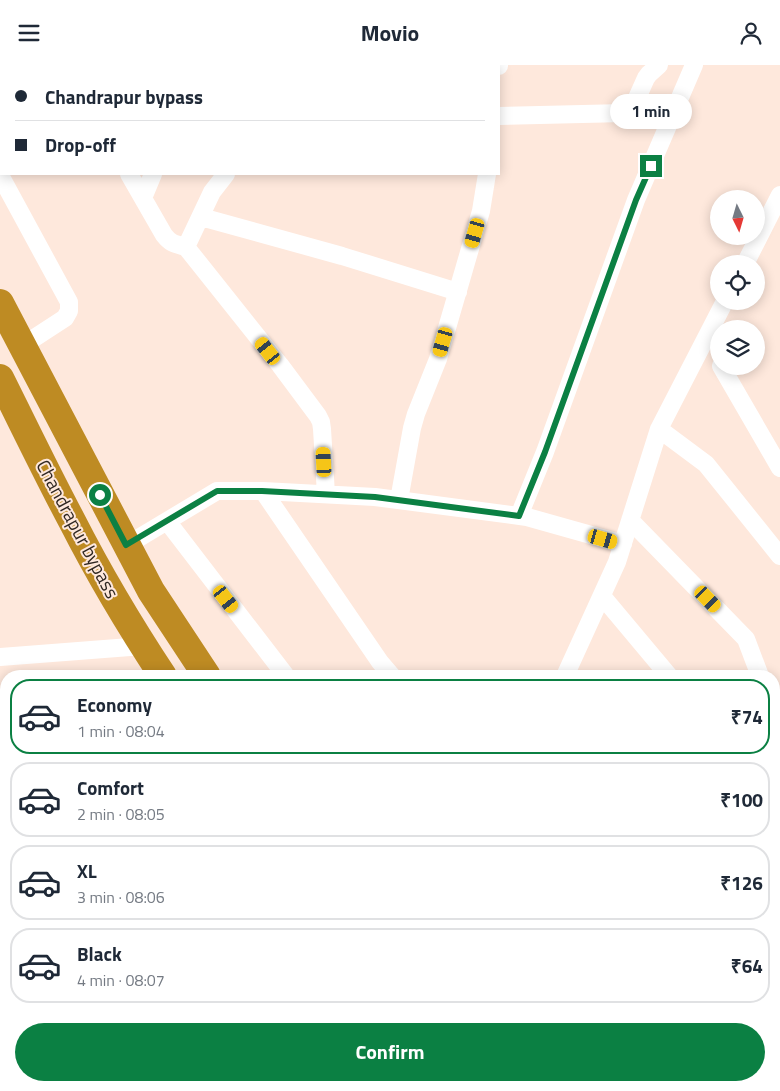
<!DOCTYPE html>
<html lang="en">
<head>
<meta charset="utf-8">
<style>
	:root { --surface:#fff; --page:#f6f6f7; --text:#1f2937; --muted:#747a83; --line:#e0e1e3; --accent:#0b8043 }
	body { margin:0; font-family:"Titillium Web",sans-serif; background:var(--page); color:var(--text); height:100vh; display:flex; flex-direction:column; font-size:19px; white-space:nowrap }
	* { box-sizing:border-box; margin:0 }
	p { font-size:16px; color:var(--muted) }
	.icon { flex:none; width:28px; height:28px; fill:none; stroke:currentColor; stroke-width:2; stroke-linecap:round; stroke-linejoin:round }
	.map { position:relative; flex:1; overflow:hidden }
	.sheet { position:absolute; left:0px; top:605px; width:780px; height:421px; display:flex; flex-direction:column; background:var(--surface); border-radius:20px 20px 0 0; box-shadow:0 2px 12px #0003 }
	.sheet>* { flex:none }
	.banner { position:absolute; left:0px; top:0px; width:500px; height:110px; box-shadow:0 2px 12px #0003; display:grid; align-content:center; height:110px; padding:0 15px; background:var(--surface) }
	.needle { width:32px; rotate:175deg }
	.buttons { position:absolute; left:710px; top:125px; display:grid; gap:10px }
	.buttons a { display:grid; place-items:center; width:55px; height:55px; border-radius:50%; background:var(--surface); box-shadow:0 2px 12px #0003; font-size:25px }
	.end { position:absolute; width:22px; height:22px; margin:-11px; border:6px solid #0b8043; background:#fff; box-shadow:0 0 0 2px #fff }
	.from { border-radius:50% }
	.bubble { position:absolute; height:35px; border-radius:18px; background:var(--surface); box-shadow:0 2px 12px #0003; font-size:16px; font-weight:700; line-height:35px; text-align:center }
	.car { position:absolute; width:15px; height:30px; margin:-15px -8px; border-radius:6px; box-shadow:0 0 4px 1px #0007; background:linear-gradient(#f5c518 24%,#345 0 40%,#f5c518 0 76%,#345 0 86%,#f5c518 0) }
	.banner b { display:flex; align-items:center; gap:18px; height:48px; font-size:19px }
	.banner b+b { border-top:1px solid var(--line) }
	.banner i { width:12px; height:12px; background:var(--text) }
	ul { padding:9px 0 0; list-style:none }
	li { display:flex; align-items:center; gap:15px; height:75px; margin:0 10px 8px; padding:0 5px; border:2px solid var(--line); border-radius:20px }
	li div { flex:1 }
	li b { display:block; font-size:19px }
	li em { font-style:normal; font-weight:700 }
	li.current { border-color:var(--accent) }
	li>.icon { width:45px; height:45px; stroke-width:1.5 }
	.cta { display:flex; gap:10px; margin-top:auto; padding:10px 15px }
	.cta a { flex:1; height:58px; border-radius:30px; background:var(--accent); color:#fff; font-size:20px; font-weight:700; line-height:58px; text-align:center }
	header { display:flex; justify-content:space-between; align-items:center; height:65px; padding:0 15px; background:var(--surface); font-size:22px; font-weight:700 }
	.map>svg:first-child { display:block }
	.building { fill:#d0bbaf; stroke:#a89488 }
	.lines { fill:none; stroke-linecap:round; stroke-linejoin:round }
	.street { stroke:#fff; stroke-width:18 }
	.highway { stroke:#be8b23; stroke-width:28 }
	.route { stroke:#0b8043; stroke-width:6 }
	.labels { text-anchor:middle; stroke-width:4; stroke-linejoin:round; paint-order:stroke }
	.street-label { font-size:19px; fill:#302823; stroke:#fee8dc }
</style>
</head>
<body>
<header><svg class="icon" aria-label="menu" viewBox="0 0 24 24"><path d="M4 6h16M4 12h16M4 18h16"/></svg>Movio<svg class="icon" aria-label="person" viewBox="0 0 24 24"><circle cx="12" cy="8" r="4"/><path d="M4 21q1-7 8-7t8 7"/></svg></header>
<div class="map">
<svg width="780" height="1026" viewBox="0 0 780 1026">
	<rect width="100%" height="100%" fill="#fee8dc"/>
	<path class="building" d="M386,1020H399L391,1026Z
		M423,1020H430L435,1026H415Z"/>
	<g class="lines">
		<path class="street" d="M69,0L70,1
			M196,1L197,0
			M499,1V0
			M499,51L625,48L630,46L633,42L646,13L649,9L659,0
			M129,109L164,170C171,179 175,179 186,182L280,300L318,351L321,357L322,364L326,429
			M0,110L69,237V246L65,253L22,281
			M143,133L153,109
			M201,152L342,191L458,227
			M186,182L212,127L226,109
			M745,199L780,130
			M721,301L780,403
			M659,364L706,399L780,491
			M263,426L375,432L527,452L623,479
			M399,435L412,363L416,349L438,294L481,146L487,109
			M519,451L545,387L636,135L694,0
			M630,455L746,574L760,611
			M167,456L286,611
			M127,480L217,426H263L380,597L392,611
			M602,531L669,611
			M0,592L143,581
			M565,611L617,497L659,364L725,236
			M774,644L780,651
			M774,757L780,766
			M774,853L780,848
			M774,996L780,1005
			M349,1026L353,1020
			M574,1026L580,1020"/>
		<path class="highway" d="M0,238L151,526L207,611
			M0,313C24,361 47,409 72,456C99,509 130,561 163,611
			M464,1020L468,1026
			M499,1020L504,1026"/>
	</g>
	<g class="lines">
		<path class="route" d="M100,430L126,480L217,426H262L375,432L519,451L545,387L636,135L651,101"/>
	</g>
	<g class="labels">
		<g class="street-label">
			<text transform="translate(78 464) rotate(62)" y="7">Chandrapur bypass</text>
		</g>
	</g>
</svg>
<div class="buttons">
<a><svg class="needle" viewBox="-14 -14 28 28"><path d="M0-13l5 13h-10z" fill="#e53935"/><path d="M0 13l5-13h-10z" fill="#747a83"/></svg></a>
<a><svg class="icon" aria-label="locate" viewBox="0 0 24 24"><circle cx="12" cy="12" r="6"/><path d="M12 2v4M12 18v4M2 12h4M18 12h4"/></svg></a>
<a><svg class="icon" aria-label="layers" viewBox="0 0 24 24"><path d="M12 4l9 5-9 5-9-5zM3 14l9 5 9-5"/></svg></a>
</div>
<i class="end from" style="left:100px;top:430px"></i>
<i class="end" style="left:651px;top:101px"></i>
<div class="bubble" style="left:610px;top:29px;width:82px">1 min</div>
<i class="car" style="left:475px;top:168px;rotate:196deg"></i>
<i class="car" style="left:443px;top:277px;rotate:196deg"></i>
<i class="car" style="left:268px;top:286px;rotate:322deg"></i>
<i class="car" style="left:324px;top:397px;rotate:357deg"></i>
<i class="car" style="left:603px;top:474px;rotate:106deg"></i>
<i class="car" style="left:226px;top:534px;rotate:142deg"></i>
<i class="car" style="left:708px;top:534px;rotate:136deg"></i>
<div class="banner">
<b><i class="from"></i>Chandrapur bypass</b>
<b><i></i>Drop-off</b>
</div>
<section class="sheet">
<ul>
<li class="current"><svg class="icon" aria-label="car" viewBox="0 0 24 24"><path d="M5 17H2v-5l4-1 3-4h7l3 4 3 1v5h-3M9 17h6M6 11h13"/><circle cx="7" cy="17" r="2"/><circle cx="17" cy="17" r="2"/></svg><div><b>Economy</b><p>1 min · 08:04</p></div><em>₹74</em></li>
<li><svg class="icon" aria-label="car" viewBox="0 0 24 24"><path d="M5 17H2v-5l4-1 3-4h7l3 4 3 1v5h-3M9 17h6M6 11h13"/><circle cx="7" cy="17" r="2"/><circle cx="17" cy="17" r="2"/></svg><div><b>Comfort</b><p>2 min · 08:05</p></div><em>₹100</em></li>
<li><svg class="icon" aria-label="car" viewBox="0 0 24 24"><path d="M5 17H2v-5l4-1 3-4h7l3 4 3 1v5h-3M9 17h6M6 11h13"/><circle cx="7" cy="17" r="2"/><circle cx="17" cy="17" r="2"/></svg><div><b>XL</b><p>3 min · 08:06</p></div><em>₹126</em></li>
<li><svg class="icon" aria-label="car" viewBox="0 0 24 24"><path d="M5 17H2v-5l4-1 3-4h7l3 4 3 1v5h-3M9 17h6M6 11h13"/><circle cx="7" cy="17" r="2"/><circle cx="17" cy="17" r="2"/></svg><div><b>Black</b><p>4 min · 08:07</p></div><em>₹64</em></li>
</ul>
<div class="cta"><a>Confirm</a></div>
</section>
</div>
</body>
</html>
